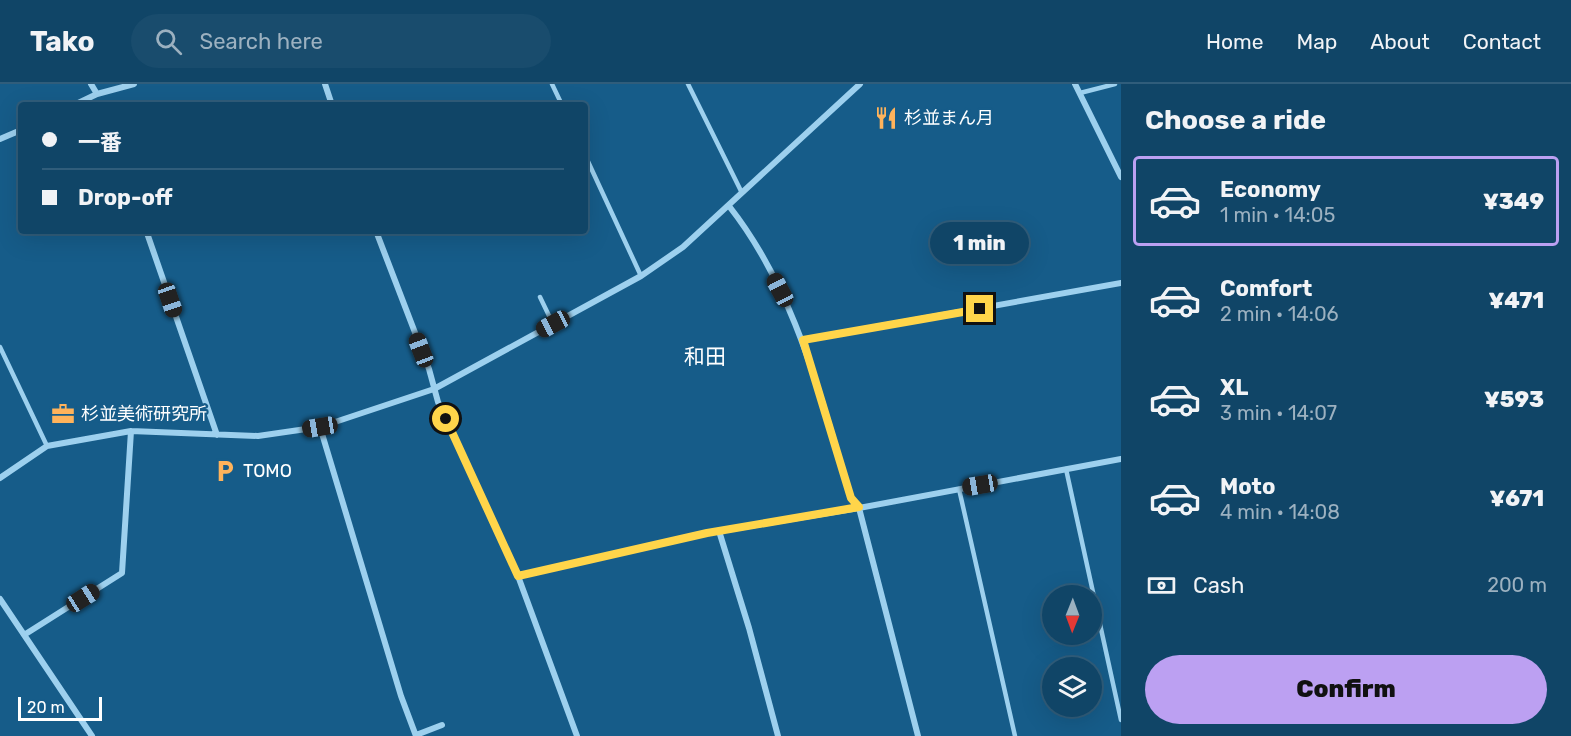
<!DOCTYPE html>
<html lang="en">
<head>
<meta charset="utf-8">
<style>
	:root { --surface:#104567; --page:#194c6d; --text:#f1f3f6; --muted:#9cb1c0; --line:#305d7b; --accent:#bca0f2 }
	body { margin:0; font-family:Rubik,"Noto Sans JP",sans-serif; background:var(--page); color:var(--text); height:100vh; display:flex; flex-direction:column; font-size:22px; white-space:nowrap }
	* { box-sizing:border-box; margin:0 }
	p { font-size:20px; color:var(--muted) }
	.icon { flex:none; width:33px; height:33px; fill:none; stroke:currentColor; stroke-width:2; stroke-linecap:round; stroke-linejoin:round }
	.map { position:relative; flex:1; overflow:hidden }
	.side { display:flex; flex-direction:column; background:var(--surface); width:450px }
	.side>* { flex:none }
	.hud { position:absolute; left:18px; top:18px; width:570px; height:132px; border-radius:6px; box-shadow:0 6px 24px #0002,0 0 0 2px var(--line); display:grid; align-content:center; height:132px; padding:0 24px; background:var(--surface) }
	.needle { width:39px; rotate:181deg }
	.fabs { position:absolute; left:1042px; top:501px; display:grid; gap:12px }
	.fabs a { display:grid; place-items:center; width:60px; height:60px; border-radius:50%; background:var(--surface); box-shadow:0 6px 24px #0002,0 0 0 2px var(--line); font-size:30px }
	.scale { position:absolute; left:18px; bottom:15px; width:84px; box-sizing:border-box; padding-left:6px; border:3px solid #fff; border-top:0; font-size:16px; line-height:21px; white-space:nowrap; color:#fff; -webkit-text-stroke:4px #165c89; paint-order:stroke }
	.end { position:absolute; width:27px; height:27px; margin:-14px; border:8px solid #ffd54a; background:#111; box-shadow:0 0 0 3px #111 }
	.from { border-radius:50% }
	.bubble { position:absolute; height:42px; border-radius:21px; background:var(--surface); box-shadow:0 6px 24px #0002,0 0 0 2px var(--line); font-size:20px; font-weight:800; line-height:42px; text-align:center }
	.car { position:absolute; width:18px; height:36px; margin:-18px -9px; border-radius:8px; box-shadow:0 0 4px 2px #0007; background:linear-gradient(#222 24%,#8ab4d8 0 40%,#222 0 76%,#8ab4d8 0 86%,#222 0) }
	.hud b { display:flex; align-items:center; gap:21px; height:57px; font-size:22px }
	.hud b+b { border-top:2px solid var(--line) }
	.hud i { width:15px; height:15px; background:var(--text) }
	ul { padding:0; list-style:none }
	li { display:flex; align-items:center; gap:18px; height:90px; margin:0 12px 9px; padding:0 12px; border:3px solid transparent; border-radius:6px }
	li div { flex:1 }
	li b { display:block; font-size:22px }
	li em { font-style:normal; font-weight:800 }
	li.current { border-color:var(--accent) }
	li>.icon { width:54px; height:54px; stroke-width:1.5 }
	h2 { padding:0 24px; font-size:27px; line-height:72px }
	.pay { display:flex; align-items:center; gap:15px; height:66px; padding:0 24px; font-size:22px }
	.pay p { margin-inline-start:auto }
	.cta { display:flex; gap:12px; margin-top:auto; padding:12px 24px }
	.cta a { flex:1; height:69px; border-radius:36px; background:var(--accent); color:#111; font-size:24px; font-weight:800; line-height:69px; text-align:center }
	header { display:flex; align-items:center; gap:36px; box-sizing:border-box; height:84px; padding:0 30px; background:var(--surface); border-bottom:2px solid var(--line) }
	header strong { font-size:28px }
	nav { display:flex; gap:33px; margin-inline-start:auto; font-size:21px }
	.search { width:420px; height:54px; background:var(--page); display:flex; align-items:center; gap:15px; box-sizing:border-box; padding:0 21px; border-radius:33px; color:var(--muted); font-size:22px }
	main { display:flex; flex:1; min-height:0 }
	.map>svg:first-child { display:block }
	.lines { fill:none; stroke-linecap:round; stroke-linejoin:round }
	.lane { stroke:#9dd0ee; stroke-width:4.5 }
	.street { stroke:#9dd0ee; stroke-width:6 }
	.route { stroke:#ffd54a; stroke-width:8 }
	.labels { text-anchor:middle; stroke-width:4.5; stroke-linejoin:round; paint-order:stroke }
	.poi-label { font-size:18px; fill:#fff; stroke:#165c89; text-anchor:start }
	.quarter-label { font-size:21px; fill:#fff; stroke:#165c89 }
</style>
</head>
<body>
<header>
<strong>Tako</strong>
<div class="search"><svg class="icon" aria-label="search" viewBox="0 0 24 24"><circle cx="10" cy="10" r="6"/><path d="M15 15l6 6"/></svg>Search here</div>
<nav><a>Home</a><a>Map</a><a>About</a><a>Contact</a></nav>
</header>
<main>
<div class="map">
<svg width="1121" height="652" viewBox="0 0 1121 652">
	<rect width="100%" height="100%" fill="#165c89"/>
	<g class="lines">
		<path class="lane" d="M552,0L562,21
			M688,0L742,109
			M1080,9L1115,0
			M421,21L422,20
			M585,71L641,192
			M540,213L553,240
			M0,263L47,362
			M1066,385L1121,636
			M959,405L1015,652"/>
		<path class="street" d="M91,0L97,10
			M325,0L332,21
			M1075,0L1121,93
			M74,21L97,10L134,0
			M0,55L21,46
			M729,122C796,207 820,313 851,414L859,424L918,652
			M152,147L147,149L217,351
			M376,147L429,285L438,318L518,492L577,652
			M803,256L1121,199
			M320,343L401,612L416,652
			M0,394L47,362L131,347L258,352L320,343L434,305L641,192L683,163L860,0
			M719,447L749,544L778,652
			M518,492L707,449L859,424L1121,375
			M0,515L92,652
			M24,551L122,489L131,347
			M416,651L442,641"/>
	</g>
	<g class="lines">
		<path class="route" d="M446,335L518,492L707,449L859,423L851,414L803,256L980,225"/>
	</g>
	<defs>
		<g id="restaurant-bare" transform="scale(1.8)"><path d="M-5-6h1v4h1v-4h1v4h1v-4h1v5L-1.5 .5V6h-2V.5L-5-1ZM5-6V6H3V1.5H1.5Q1.5-4 5-6Z" fill="#ffb35b" stroke="#165c89" stroke-width="2.5" paint-order="stroke"/></g>
		<g id="office-bare" transform="scale(1.8)"><path d="M-6-3h4V-5.5h4V-3h4V5H-6ZM-1-4.5V-3h2v-1.5ZM-6 0V1H6V0Z" fill="#ffb35b" stroke="#165c89" stroke-width="2.5" paint-order="stroke"/></g>
		<g id="parking-bare" transform="scale(1.8)"><path d="M-3.5-5.5H1a3.5 3.5 0 0 1 0 7H-1V5.5H-3.5ZM-1-3.4V-.6H.8a1.4 1.4 0 0 0 0-2.8Z" fill="#ffb35b" stroke="#165c89" stroke-width="2.5" paint-order="stroke"/></g>
	</defs>
	<g fill-rule="evenodd">
		<use href="#restaurant-bare" x="886" y="34"/>
		<use href="#office-bare" x="63" y="330"/>
		<use href="#parking-bare" x="225" y="387"/>
	</g>
	<g class="labels">
		<g class="poi-label">
			<text x="904" y="40">杉並まん月</text>
			<text x="81" y="336">杉並美術研究所</text>
			<text x="243" y="393">TOMO</text>
		</g>
		<g class="quarter-label">
			<text x="705" y="280">和田</text>
		</g>
	</g>
</svg>
<div class="fabs">
<a><svg class="needle" viewBox="-14 -14 28 28"><path d="M0-13l5 13h-10z" fill="#e53935"/><path d="M0 13l5-13h-10z" fill="#9cb1c0"/></svg></a>
<a><svg class="icon" aria-label="layers" viewBox="0 0 24 24"><path d="M12 4l9 5-9 5-9-5zM3 14l9 5 9-5"/></svg></a>
</div>
<div class="scale">20 m</div>
<i class="end from" style="left:446px;top:335px"></i>
<i class="end" style="left:980px;top:225px"></i>
<div class="bubble" style="left:930px;top:138px;width:99px">1 min</div>
<i class="car" style="left:780px;top:206px;rotate:332deg"></i>
<i class="car" style="left:170px;top:216px;rotate:161deg"></i>
<i class="car" style="left:553px;top:240px;rotate:242deg"></i>
<i class="car" style="left:421px;top:266px;rotate:339deg"></i>
<i class="car" style="left:320px;top:343px;rotate:261deg"></i>
<i class="car" style="left:980px;top:401px;rotate:260deg"></i>
<i class="car" style="left:83px;top:514px;rotate:58deg"></i>
<div class="hud">
<b><i class="from"></i>一番</b>
<b><i></i>Drop-off</b>
</div>
</div>
<section class="side">
<h2>Choose a ride</h2>
<ul>
<li class="current"><svg class="icon" aria-label="car" viewBox="0 0 24 24"><path d="M5 17H2v-5l4-1 3-4h7l3 4 3 1v5h-3M9 17h6M6 11h13"/><circle cx="7" cy="17" r="2"/><circle cx="17" cy="17" r="2"/></svg><div><b>Economy</b><p>1 min · 14:05</p></div><em>¥349</em></li>
<li><svg class="icon" aria-label="car" viewBox="0 0 24 24"><path d="M5 17H2v-5l4-1 3-4h7l3 4 3 1v5h-3M9 17h6M6 11h13"/><circle cx="7" cy="17" r="2"/><circle cx="17" cy="17" r="2"/></svg><div><b>Comfort</b><p>2 min · 14:06</p></div><em>¥471</em></li>
<li><svg class="icon" aria-label="car" viewBox="0 0 24 24"><path d="M5 17H2v-5l4-1 3-4h7l3 4 3 1v5h-3M9 17h6M6 11h13"/><circle cx="7" cy="17" r="2"/><circle cx="17" cy="17" r="2"/></svg><div><b>XL</b><p>3 min · 14:07</p></div><em>¥593</em></li>
<li><svg class="icon" aria-label="car" viewBox="0 0 24 24"><path d="M5 17H2v-5l4-1 3-4h7l3 4 3 1v5h-3M9 17h6M6 11h13"/><circle cx="7" cy="17" r="2"/><circle cx="17" cy="17" r="2"/></svg><div><b>Moto</b><p>4 min · 14:08</p></div><em>¥671</em></li>
</ul>
<div class="pay"><svg class="icon" aria-label="cash" viewBox="0 0 24 24"><path d="M3 7h18v10H3z"/><circle cx="12" cy="12" r="2"/></svg>Cash<p>200 m</p></div>
<div class="cta"><a>Confirm</a></div>
</section>
</main>
</body>
</html>
